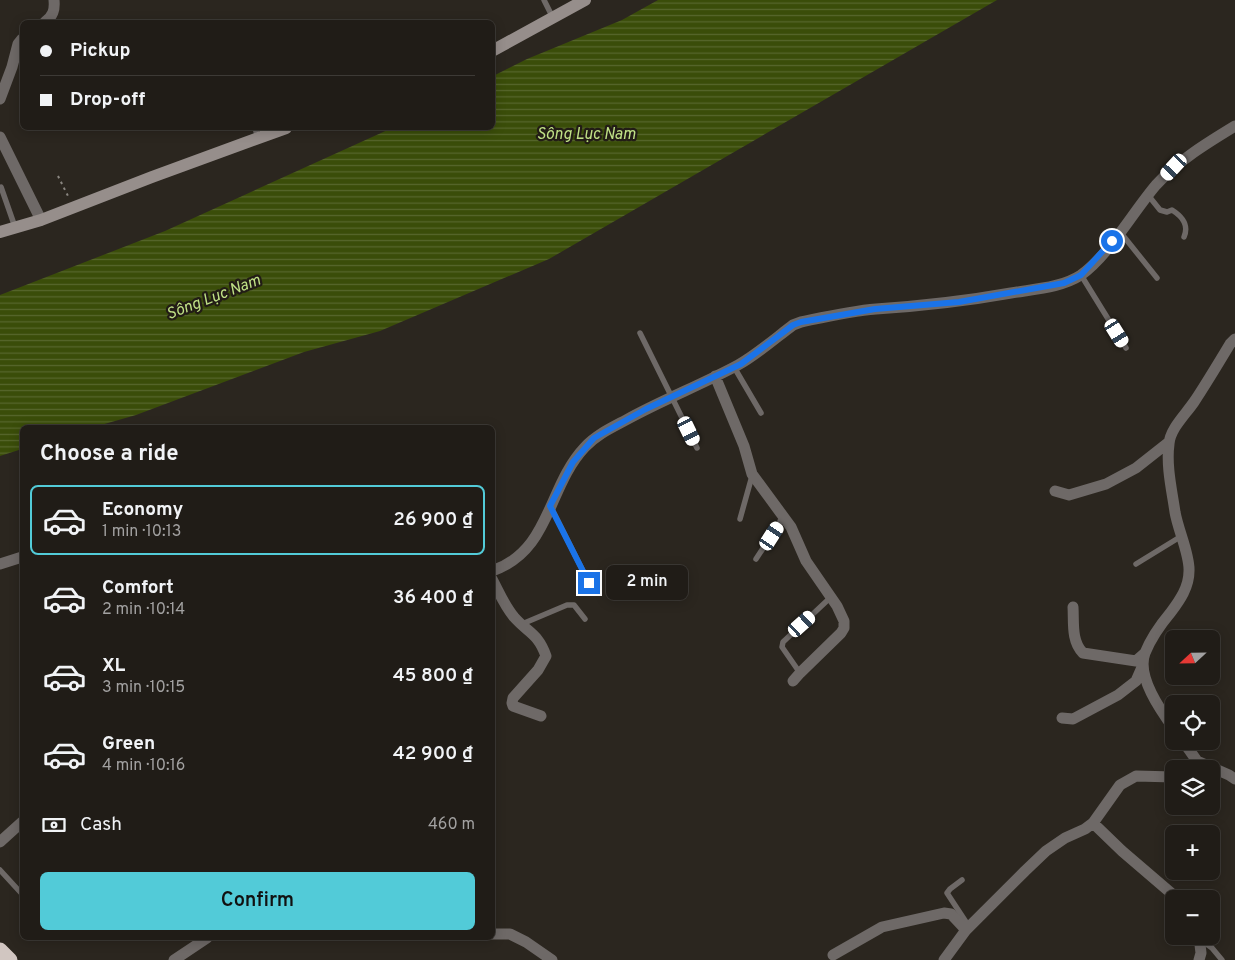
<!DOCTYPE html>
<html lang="en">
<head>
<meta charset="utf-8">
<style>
	:root { --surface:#201c17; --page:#282520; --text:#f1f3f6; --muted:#a2a1a1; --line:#3d3a36; --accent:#52cbd8 }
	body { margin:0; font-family:Overpass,sans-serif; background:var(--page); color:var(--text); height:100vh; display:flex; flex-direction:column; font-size:19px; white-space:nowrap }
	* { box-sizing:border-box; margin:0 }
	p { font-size:16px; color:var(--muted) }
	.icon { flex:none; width:28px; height:28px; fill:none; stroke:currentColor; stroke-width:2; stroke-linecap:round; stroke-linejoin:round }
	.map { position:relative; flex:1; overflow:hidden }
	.sheet { position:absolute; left:20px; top:425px; width:475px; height:515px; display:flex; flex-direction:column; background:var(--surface); border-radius:8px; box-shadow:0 2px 12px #0003,0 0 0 1px var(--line) }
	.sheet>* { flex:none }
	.guide { position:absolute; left:20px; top:20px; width:475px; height:110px; border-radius:8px; box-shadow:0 2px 12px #0003,0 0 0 1px var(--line); display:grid; align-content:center; height:110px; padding:0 20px; background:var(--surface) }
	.needle { width:32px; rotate:248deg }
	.controls { position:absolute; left:1165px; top:630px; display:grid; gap:10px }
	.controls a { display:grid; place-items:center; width:55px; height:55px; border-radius:8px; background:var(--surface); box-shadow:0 2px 12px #0003,0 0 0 1px var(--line); font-size:25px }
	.end { position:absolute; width:22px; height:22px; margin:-11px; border:6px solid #1a73e8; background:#fff; box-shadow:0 0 0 2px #fff }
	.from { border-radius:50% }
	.bubble { position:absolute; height:35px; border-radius:8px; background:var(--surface); box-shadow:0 2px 12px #0003,0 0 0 1px var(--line); font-size:16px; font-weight:600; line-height:35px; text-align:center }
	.car { position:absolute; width:15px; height:30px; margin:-15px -8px; border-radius:6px; box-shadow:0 0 4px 1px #0007; background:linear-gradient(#fff 24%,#345 0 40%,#fff 0 76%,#345 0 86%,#fff 0) }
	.guide b { display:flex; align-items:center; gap:18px; height:48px; font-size:19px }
	.guide b+b { border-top:1px solid var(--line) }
	.guide i { width:12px; height:12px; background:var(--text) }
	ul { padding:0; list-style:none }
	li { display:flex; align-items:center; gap:15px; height:70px; margin:0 10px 8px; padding:0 10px; border:2px solid transparent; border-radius:8px }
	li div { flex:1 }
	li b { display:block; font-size:19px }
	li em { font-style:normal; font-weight:600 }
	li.active { border-color:var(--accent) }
	li>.icon { width:45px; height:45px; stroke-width:1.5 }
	h2 { padding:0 20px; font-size:22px; line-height:60px }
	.pay { display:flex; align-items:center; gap:12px; height:55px; padding:0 20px; font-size:19px }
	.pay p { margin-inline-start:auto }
	.action { display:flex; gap:10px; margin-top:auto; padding:10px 20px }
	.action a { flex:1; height:58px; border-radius:8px; background:var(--accent); color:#111; font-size:20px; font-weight:600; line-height:58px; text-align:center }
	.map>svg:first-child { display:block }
	.water { fill:url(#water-rules) }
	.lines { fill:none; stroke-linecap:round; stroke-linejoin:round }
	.path { stroke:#8a8680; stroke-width:2; stroke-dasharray:2.5 4; stroke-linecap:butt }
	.lane { stroke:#6e6967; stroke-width:5.5 }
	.street { stroke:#6e6967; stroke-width:11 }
	.secondary { stroke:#968e8b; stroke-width:12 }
	.highway { stroke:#d1c6c1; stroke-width:15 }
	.route { stroke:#1a73e8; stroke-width:6 }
	.labels { text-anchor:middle; stroke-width:4.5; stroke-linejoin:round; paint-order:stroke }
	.water-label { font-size:16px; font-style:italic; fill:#c0e186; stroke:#221c16 }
</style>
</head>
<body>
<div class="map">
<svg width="1235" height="960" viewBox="0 0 1235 960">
	<defs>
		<pattern id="water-rules" width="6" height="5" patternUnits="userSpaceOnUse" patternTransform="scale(1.25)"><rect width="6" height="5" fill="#3a4d09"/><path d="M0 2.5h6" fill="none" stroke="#57672d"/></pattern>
	</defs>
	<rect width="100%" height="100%" fill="#2b261f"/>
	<path class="water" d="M658,0H997L549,259L380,331L304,352L136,415L94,427L22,428V449L0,456V295L165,231L392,128H492L493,76L527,59L622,20Z"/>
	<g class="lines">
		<path class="path" d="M58,176L69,198"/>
		<path class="lane" d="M544,0L553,18
			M255,128L258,138
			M1,187L15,227
			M1148,195L1160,210L1167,212L1172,210C1183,217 1189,225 1184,237
			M1121,233L1157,278
			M1081,275L1126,348
			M640,333L697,448
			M734,367L761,413
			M551,507L589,583
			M740,519L752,476
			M756,559L779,524L782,516
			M1136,564L1180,537
			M522,624L567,605H574L585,619
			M800,673L782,647L783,642L831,597
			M0,870L22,894
			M962,880L950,889L947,893L968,925
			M1201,940L1212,948L1222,960"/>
		<path class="street" d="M45,22C53,16 55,10 54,0
			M0,99L12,67L18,44L22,39
			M0,137L41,220
			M715,376L744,446L752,474L791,527L806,561L837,606L844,621V628L841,633L800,673L793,681
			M1055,491L1069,495L1106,484L1136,468L1169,442
			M0,564L22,557
			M492,571C551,551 547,487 585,447C596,435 611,428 626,420C662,400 701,385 738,365C755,356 777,337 793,325L801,322C825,317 851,311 876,309C921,306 966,301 1011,293C1034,289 1061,288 1081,275C1109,255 1133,212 1156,185C1179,160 1207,143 1235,126
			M492,579C499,592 504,605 514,617C528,633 538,633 546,656L538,670L513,698L512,703L513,706L541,716
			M1073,607C1074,622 1071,641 1083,653L1136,661L1144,654
			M1062,718L1073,719L1118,695L1136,681L1143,665
			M1174,729C1161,711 1136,676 1145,653C1151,638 1161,624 1171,612C1180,600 1189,587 1189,571C1190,555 1178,530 1175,512C1172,491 1166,466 1169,444C1170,429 1185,415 1194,402C1206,384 1218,364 1230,344L1235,339
			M1183,741L1197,761L1229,775L1235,779
			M1093,823L1122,851L1178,899
			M0,842L22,822
			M492,934H510L526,942L552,960
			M1199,936L1201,953L1199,960
			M833,955L882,927L944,913L951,914L966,930
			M174,960L207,938
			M944,960L966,930L1025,871L1046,851L1065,838L1085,829L1093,823L1120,785L1136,776L1174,777"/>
		<path class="secondary" d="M492,51L585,0
			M0,232L41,220L152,177L286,128"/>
		<path class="highway" d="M0,950L10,960"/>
	</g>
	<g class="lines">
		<path class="route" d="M589,583L550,506L573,462L594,438L646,409L741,364L793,325L801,322L875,309L959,302L1064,283L1081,275L1112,241"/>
	</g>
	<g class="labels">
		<g class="water-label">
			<text x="586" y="139">Sông Lục Nam</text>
			<text transform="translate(213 296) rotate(-21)" y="6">Sông Lục Nam</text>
		</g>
	</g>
</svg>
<div class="controls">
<a><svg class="needle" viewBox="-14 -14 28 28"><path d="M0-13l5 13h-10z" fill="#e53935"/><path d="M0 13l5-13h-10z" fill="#a2a1a1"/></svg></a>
<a><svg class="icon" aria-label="locate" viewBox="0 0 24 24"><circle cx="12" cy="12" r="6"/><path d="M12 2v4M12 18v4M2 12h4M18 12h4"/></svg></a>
<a><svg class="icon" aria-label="layers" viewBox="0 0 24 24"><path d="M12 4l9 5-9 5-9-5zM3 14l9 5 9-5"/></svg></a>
<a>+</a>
<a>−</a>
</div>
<i class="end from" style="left:1112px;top:241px"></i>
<i class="end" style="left:589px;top:583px"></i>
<div class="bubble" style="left:606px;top:565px;width:82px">2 min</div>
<i class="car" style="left:1174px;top:167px;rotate:223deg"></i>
<i class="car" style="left:1117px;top:333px;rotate:148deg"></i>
<i class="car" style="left:689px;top:431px;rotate:154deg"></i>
<i class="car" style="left:772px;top:536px;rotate:33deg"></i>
<i class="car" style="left:802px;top:624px;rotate:48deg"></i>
<div class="guide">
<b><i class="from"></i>Pickup</b>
<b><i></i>Drop-off</b>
</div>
<section class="sheet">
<h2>Choose a ride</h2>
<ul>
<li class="active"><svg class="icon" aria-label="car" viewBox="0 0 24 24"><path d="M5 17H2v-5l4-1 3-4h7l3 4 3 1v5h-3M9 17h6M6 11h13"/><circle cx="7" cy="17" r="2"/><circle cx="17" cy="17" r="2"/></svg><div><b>Economy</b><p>1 min · 10:13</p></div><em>26 900 ₫</em></li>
<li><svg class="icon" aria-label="car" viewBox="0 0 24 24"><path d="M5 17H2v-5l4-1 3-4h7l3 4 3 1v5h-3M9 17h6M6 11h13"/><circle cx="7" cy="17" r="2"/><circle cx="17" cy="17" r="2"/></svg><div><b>Comfort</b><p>2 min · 10:14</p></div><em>36 400 ₫</em></li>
<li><svg class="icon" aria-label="car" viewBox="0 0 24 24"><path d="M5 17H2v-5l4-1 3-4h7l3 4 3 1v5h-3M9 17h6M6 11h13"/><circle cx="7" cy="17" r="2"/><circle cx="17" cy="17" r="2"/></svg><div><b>XL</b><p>3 min · 10:15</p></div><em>45 800 ₫</em></li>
<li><svg class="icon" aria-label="car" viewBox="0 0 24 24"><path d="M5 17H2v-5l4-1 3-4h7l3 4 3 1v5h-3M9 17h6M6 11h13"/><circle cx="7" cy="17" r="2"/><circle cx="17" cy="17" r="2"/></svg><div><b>Green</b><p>4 min · 10:16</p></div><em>42 900 ₫</em></li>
</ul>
<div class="pay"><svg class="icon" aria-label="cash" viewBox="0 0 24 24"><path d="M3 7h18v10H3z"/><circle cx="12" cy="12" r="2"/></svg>Cash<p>460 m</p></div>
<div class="action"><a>Confirm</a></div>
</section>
</div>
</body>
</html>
